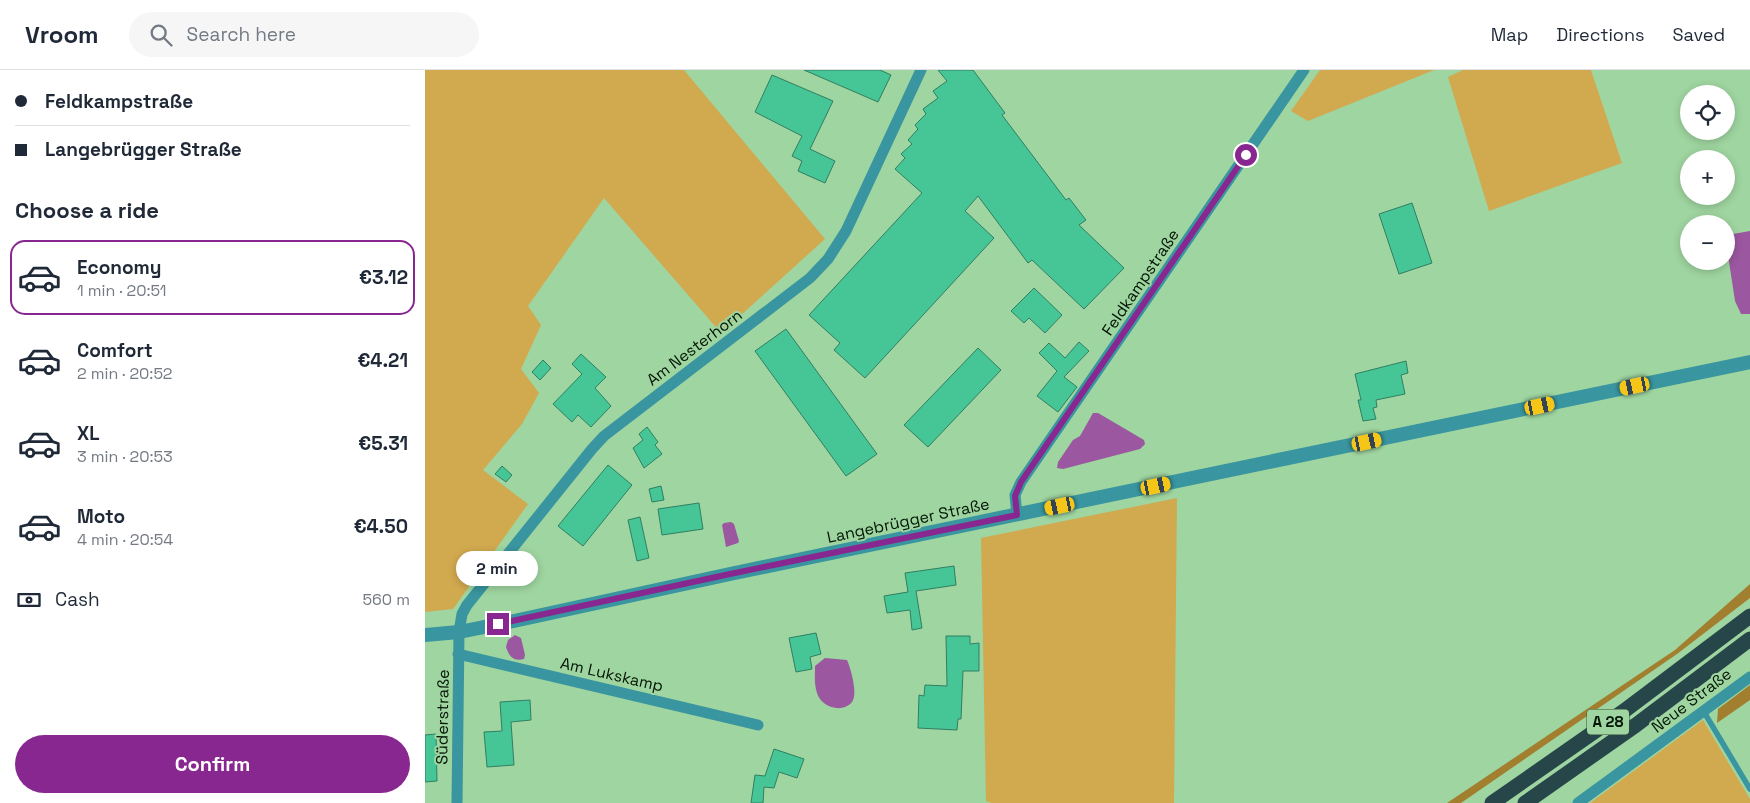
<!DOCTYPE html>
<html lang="en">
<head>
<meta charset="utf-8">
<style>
	:root { --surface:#fff; --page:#f6f6f7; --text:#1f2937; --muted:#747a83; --line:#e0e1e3; --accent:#892790 }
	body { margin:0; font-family:"Space Grotesk",sans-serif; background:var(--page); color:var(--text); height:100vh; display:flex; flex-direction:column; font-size:19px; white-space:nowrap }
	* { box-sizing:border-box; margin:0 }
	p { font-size:16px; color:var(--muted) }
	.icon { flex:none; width:28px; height:28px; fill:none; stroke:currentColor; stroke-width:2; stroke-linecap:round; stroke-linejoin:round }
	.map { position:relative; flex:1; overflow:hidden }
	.side { display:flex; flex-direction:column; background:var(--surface); width:425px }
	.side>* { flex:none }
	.hud { display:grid; align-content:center; height:110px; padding:0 15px; background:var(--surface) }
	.controls { position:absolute; left:1255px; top:15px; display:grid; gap:10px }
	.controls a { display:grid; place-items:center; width:55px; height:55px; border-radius:50%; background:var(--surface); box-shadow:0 2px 8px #0003; font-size:25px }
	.end { position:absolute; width:22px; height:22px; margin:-11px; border:6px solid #892790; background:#fff; box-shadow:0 0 0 2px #fff }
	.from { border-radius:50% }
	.bubble { position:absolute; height:35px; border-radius:18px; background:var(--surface); box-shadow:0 2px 8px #0003; font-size:16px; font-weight:700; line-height:35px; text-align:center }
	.car { position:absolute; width:15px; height:30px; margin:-15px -8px; border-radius:6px; box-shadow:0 0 4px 1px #0007; background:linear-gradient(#f5c518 24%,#345 0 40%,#f5c518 0 76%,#345 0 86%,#f5c518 0) }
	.hud b { display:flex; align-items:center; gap:18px; height:48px; font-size:19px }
	.hud b+b { border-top:1px solid var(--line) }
	.hud i { width:12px; height:12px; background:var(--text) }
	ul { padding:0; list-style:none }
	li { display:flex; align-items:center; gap:15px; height:75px; margin:0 10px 8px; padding:0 5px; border:2px solid transparent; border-radius:15px }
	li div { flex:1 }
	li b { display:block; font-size:19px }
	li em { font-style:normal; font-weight:700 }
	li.selected { border-color:var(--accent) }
	li>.icon { width:45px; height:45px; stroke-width:1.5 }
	h2 { padding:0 15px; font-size:22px; line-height:60px }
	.pay { display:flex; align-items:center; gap:12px; height:55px; padding:0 15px; font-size:19px }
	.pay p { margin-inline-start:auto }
	.cta { display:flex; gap:10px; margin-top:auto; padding:10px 15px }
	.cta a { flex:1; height:58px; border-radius:30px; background:var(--accent); color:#fff; font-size:20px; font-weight:700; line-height:58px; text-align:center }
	header { display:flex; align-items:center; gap:30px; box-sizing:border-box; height:70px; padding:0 25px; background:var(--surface); border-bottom:1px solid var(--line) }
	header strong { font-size:24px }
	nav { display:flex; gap:28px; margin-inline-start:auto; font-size:18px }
	.search { width:350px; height:45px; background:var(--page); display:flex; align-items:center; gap:12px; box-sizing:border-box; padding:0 18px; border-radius:28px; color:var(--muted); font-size:19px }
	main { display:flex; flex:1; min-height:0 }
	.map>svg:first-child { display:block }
	.green { fill:#d1a94f }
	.forest { fill:#a17f2f }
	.water { fill:#9b579f }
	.building { fill:#46c597; stroke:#307f61 }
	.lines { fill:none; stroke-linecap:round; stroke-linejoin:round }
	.service { stroke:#39959f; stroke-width:5.5 }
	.minor { stroke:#39959f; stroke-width:11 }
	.tertiary { stroke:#39959f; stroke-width:14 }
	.motorway { stroke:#26464a; stroke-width:15 }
	.route { stroke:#892790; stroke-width:6 }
	.labels { text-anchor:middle; stroke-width:4; stroke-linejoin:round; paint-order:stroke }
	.shield { fill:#9fd5a0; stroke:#324f33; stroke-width:1 }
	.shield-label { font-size:15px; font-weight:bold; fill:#031504 }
	.street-label { font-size:16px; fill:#031504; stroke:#9fd5a0 }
</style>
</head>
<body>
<header>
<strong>Vroom</strong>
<div class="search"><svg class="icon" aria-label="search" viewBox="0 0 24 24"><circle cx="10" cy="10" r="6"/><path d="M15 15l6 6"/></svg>Search here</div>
<nav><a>Map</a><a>Directions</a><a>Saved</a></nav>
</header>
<main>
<section class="side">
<div class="hud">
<b><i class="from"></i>Feldkampstraße</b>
<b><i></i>Langebrügger Straße</b>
</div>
<h2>Choose a ride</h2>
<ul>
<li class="selected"><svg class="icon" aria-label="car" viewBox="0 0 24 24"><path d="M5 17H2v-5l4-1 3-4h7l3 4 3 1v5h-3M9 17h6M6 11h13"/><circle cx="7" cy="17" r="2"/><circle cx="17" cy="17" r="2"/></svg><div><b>Economy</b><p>1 min · 20:51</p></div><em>€3.12</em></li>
<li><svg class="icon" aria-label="car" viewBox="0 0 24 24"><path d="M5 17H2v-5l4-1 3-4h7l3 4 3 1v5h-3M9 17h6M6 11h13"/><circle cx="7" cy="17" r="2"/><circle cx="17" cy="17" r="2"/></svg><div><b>Comfort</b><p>2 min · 20:52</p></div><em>€4.21</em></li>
<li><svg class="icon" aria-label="car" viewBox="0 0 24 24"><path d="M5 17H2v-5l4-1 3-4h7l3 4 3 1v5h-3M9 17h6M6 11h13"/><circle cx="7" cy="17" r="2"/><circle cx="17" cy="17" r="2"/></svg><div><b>XL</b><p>3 min · 20:53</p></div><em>€5.31</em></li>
<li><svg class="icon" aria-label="car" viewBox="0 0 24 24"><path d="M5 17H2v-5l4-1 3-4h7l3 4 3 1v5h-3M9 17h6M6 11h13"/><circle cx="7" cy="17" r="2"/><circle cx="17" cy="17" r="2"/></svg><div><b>Moto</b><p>4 min · 20:54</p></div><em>€4.50</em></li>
</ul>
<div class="pay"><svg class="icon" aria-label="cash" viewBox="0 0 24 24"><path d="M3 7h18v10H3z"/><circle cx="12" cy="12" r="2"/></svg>Cash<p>560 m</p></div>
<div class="cta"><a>Confirm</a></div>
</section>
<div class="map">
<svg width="1325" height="733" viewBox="0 0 1325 733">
	<rect width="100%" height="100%" fill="#9fd5a0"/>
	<path class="green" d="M0,0H259L400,169L296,263L179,128L103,236L116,255L96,299L114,323L97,354L58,400L103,434L28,539L0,542Z
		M895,0H1009L883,51L866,41Z
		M1038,0H1166L1197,93L1064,141L1023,7Z
		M752,428L749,733H567L561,731L556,468Z
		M1278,650L1325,729V733H1165Z"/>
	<path class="forest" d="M1325,514V528L1252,584L1036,733H1022L1250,580Z
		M1325,615V630L1292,653L1293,639Z"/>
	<path class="water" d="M1325,161V244H1316L1310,231L1301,172L1302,168L1308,164Z
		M668,343H673L719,370L720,374L715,379L638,399L632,398L633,392L648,370L655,366Z
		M306,452L309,454L314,471L313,473L301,477L297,455L299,453Z
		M90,565L96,568L100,585L99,589C88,592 84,586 81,577L83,570Z
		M400,588L422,590C426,599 433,624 427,632C417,644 396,637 392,623C389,614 390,605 390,596Z"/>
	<path class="building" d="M379,0H455L466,5L453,32Z
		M513,0H548L580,43L577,45L641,130L644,128L661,150L654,155L699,198L659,239L607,190L603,193L553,126L540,141L569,168L440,308L409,280L415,273L384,245L497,123L470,99L480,88L476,84L487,74L483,70L493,59L490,55L501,44L498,39L513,28L508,21L522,11Z
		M347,5L408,31L385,79L410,91L400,113L373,101L377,91L367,86L377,66L330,42Z
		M987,133L1007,193L974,204L954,144Z
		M609,218L637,245L620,263L604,248L599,253L586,241Z
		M361,259L452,384L421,406L330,281Z
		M654,272L664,281L639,307L652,317L633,342L612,326L632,301L614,283L624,273L640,288Z
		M553,278L576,300L503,377L479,355Z
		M156,284L181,307L170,318L186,336L166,357L153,345L147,352L128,334L157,304L147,294Z
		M118,290L126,298L115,310L107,302Z
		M981,291L983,303L976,305L980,324L951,330L952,337L948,338L951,349L938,351L933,330H936L930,304Z
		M222,357L233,372L230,375L237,384L219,398L208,378L218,370L214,364Z
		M183,395L207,415L158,476L133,456Z
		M77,396L87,405L81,412L70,404Z
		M236,416L239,430L227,432L224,419Z
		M274,433L278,459L237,465L233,439Z
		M215,447L224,488L212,491L203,450Z
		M529,496L531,515L491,521L497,558L487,560L485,540L462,543L459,526L483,522L480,503Z
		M391,563L396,584L385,587L387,599L371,602L364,568Z
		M521,566H545V574L554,573V601H538L536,649H533L532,660L493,658L494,625L499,626L500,615L522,616Z
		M105,630L106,650L86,652L89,695L62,697L59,662L77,661L75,632Z
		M11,664L12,711L0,712V665Z
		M349,679L379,689L372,708L354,702L349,718L339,717L338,733H326L330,705L340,706Z"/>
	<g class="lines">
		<path class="service" d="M1279,642L1325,719"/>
		<path class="minor" d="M592,445L590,425L596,412L879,0
			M33,584L333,655
			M32,733L34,562L37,544L42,535L167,379L179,366L385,208L403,189L421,161L496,0
			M1153,733L1325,607"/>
		<path class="tertiary" d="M0,565L34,562L89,551L305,504L1325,292"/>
		<path class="motorway" d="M1067,733L1199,641L1325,546
			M1100,733L1211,655L1325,569"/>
	</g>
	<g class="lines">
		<path class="route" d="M73,554L305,504L592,445L590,426L596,412L821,85"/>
	</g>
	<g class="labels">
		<rect class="shield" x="1162" y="639.5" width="42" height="25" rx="4"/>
		<g class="shield-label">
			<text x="1183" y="657">A 28</text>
		</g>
		<g class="street-label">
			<text transform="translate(715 212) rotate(-56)" y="6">Feldkampstraße</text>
			<text transform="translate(269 277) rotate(-37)" y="6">Am Nesterhorn</text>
			<text transform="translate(483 450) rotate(-12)" y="6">Langebrügger Straße</text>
			<text transform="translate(187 604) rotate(13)" y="6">Am Lukskamp</text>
			<text transform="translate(1266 630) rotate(-37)" y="6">Neue Straße</text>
			<text transform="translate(17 647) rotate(-89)" y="6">Süderstraße</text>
		</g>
	</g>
</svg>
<div class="controls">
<a><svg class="icon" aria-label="locate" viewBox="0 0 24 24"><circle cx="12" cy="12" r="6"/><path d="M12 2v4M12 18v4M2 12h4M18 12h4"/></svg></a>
<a>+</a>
<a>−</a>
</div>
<i class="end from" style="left:821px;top:85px"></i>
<i class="end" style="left:73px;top:554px"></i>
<div class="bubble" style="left:31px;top:481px;width:82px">2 min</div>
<i class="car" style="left:1210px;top:316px;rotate:258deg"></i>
<i class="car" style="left:1115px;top:336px;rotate:78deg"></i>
<i class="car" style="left:942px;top:372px;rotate:78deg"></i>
<i class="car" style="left:731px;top:416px;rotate:78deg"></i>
<i class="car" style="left:635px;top:436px;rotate:258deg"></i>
</div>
</main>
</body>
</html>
